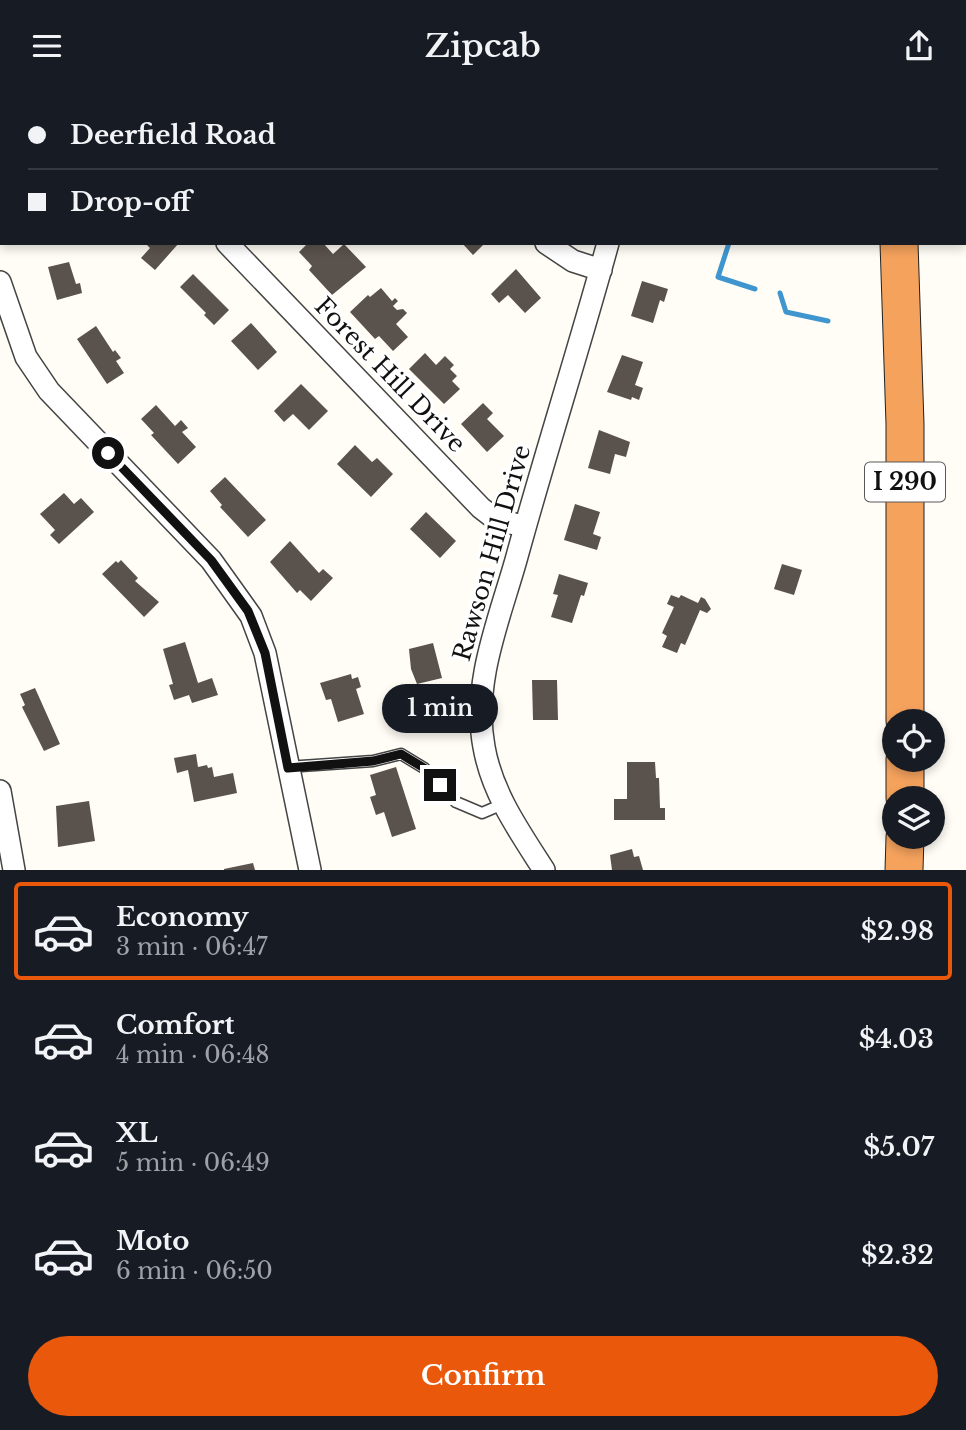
<!DOCTYPE html>
<html lang="en">
<head>
<meta charset="utf-8">
<style>
	:root { --surface:#171b24; --page:#242831; --text:#f1f3f6; --muted:#9ea1a6; --line:#363941; --accent:#ea580c }
	body { margin:0; font-family:"Libre Baskerville",serif; background:var(--page); color:var(--text); height:100vh; display:flex; flex-direction:column; font-size:26px; white-space:nowrap }
	* { box-sizing:border-box; margin:0 }
	p { font-size:23px; color:var(--muted) }
	.icon { flex:none; width:38px; height:38px; fill:none; stroke:currentColor; stroke-width:2; stroke-linecap:round; stroke-linejoin:round }
	.map { position:relative; height:779px; overflow:hidden }
	.details { display:flex; flex-direction:column; background:var(--surface); flex:1 }
	.details>* { flex:none }
	.top-card { position:absolute; left:0px; top:0px; width:966px; height:154px; box-shadow:0 4px 10px #0003; display:grid; align-content:center; height:154px; padding:0 28px; background:var(--surface) }
	.buttons { position:absolute; left:882px; top:618px; display:grid; gap:14px }
	.buttons a { display:grid; place-items:center; width:63px; height:63px; border-radius:50%; background:var(--surface); box-shadow:0 4px 10px #0003; font-size:35px }
	.end { position:absolute; width:32px; height:32px; margin:-16px; border:9px solid #111; background:#fff; box-shadow:0 0 0 4px #fff }
	.from { border-radius:50% }
	.bubble { position:absolute; height:49px; border-radius:24px; background:var(--surface); box-shadow:0 4px 10px #0003; font-size:23px; font-weight:600; line-height:49px; text-align:center }
	.top-card b { display:flex; align-items:center; gap:24px; height:66px; font-size:26px }
	.top-card b+b { border-top:2px solid var(--line) }
	.top-card i { width:18px; height:18px; background:var(--text) }
	ul { padding:12px 0 0; list-style:none }
	li { display:flex; align-items:center; gap:21px; height:98px; margin:0 14px 10px; padding:0 14px; border:4px solid transparent; border-radius:7px }
	li div { flex:1 }
	li b { display:block; font-size:26px }
	li em { font-style:normal; font-weight:600 }
	li.current { border-color:var(--accent) }
	li>.icon { width:63px; height:63px; stroke-width:1.5 }
	.action { display:flex; gap:14px; margin-top:auto; padding:14px 28px }
	.action a { flex:1; height:80px; border-radius:42px; background:var(--accent); color:#fff; font-size:28px; font-weight:600; line-height:80px; text-align:center }
	header { display:flex; justify-content:space-between; align-items:center; height:91px; padding:0 28px; background:var(--surface); font-size:32px; font-weight:600 }
	.map>svg:first-child { display:block }
	.lines { fill:none; stroke-linecap:round; stroke-linejoin:round }
	.stream { stroke:#3f96cf; stroke-width:5 }
	.building { fill:#5a524d }
	.lane-casing { stroke:#444; stroke-width:13 }
	.street-casing { stroke:#444; stroke-width:24 }
	.highway-casing { stroke:#222; stroke-width:39 }
	.lane { stroke:#fff; stroke-width:10 }
	.street { stroke:#fff; stroke-width:21 }
	.highway { stroke:#f5a25d; stroke-width:37 }
	.route { stroke:#111; stroke-width:9 }
	.labels { text-anchor:middle; stroke-width:7; stroke-linejoin:round; paint-order:stroke }
	.shield { fill:#fff; stroke:#585858; stroke-width:2 }
	.shield-label { font-size:23px; font-weight:bold; fill:#111 }
	.street-label { font-size:24px; fill:#111; stroke:#fff }
</style>
</head>
<body>
<header><svg class="icon" aria-label="menu" viewBox="0 0 24 24"><path d="M4 6h16M4 12h16M4 18h16"/></svg>Zipcab<svg class="icon" aria-label="share" viewBox="0 0 24 24"><path d="M12 15V3M7 8l5-5 5 5M5 13v7h14v-7"/></svg></header>
<div class="map">
<svg width="966" height="779" viewBox="0 0 966 779">
	<rect width="100%" height="100%" fill="#fffdf5"/>
	<g class="lines">
		<path class="stream" d="M590,0L591,2
			M729,152L718,186L755,198
			M780,202L786,221L828,230"/>
	</g>
	<path class="building" d="M145,152H179L155,179L141,167L150,157Z
		M308,152H323L333,163L344,153L366,176L332,204L309,179L312,175L299,161Z
		M462,152H485L473,164Z
		M69,171L76,193L80,192L82,202L57,209L48,176Z
		M516,178L541,207L525,222L508,204L499,212L491,203Z
		M193,183L229,219L214,234L204,224L206,222L180,196Z
		M642,190L668,198L664,211L660,209L653,232L631,225Z
		M381,197L392,210L395,207L398,210L393,215L397,219L403,218L407,222L396,233L408,246L393,260L379,245L375,248L350,221L368,204L370,206Z
		M251,232L277,261L258,279L231,250Z
		M96,235L113,261L115,259L121,267L116,270L124,282L107,293L77,248Z
		M425,262L436,274L445,265L454,274L450,278L457,285L452,290L460,298L444,313L409,278Z
		M622,264L643,271L635,294L643,297L639,309L632,306L631,309L607,301Z
		M301,293L328,320L309,339L293,323L284,331L274,320Z
		M483,312L493,322L487,328L504,345L487,361L461,333Z
		M156,314L175,335L181,329L188,337L182,341L196,356L178,373L151,344L154,342L141,328Z
		M599,339L630,351L626,366L615,363L610,383L588,377Z
		M355,354L372,371L377,367L393,383L371,406L337,373Z
		M225,386L266,429L248,446L220,416L222,414L210,400Z
		M64,402L74,413L81,407L94,421L59,453L50,444L55,439L40,423Z
		M575,413L600,421L593,443L601,446L597,459L564,449Z
		M426,421L456,450L440,467L410,438Z
		M290,450L319,482L323,478L333,487L311,510L300,499L297,502L270,471Z
		M121,469L138,487L135,490L159,511L144,526L102,483L116,470L118,472Z
		M782,473L802,479L794,504L774,498Z
		M559,483L588,492L584,505L581,504L572,532L551,526L558,504L553,503Z
		M671,504L679,507L681,504L698,512L701,506L705,508L711,518L707,522L700,519L685,554L681,552L677,562L662,556L667,545L662,542L674,516L667,513Z
		M185,551L198,592L212,587L218,604L192,612L189,604L174,609L169,594L173,593L163,558Z
		M433,552L442,587L417,593L411,578L409,558Z
		M351,583L352,588L358,586L361,596L356,598L364,623L338,631L331,608L326,609L320,592Z
		M532,589H557L558,629H533Z
		M35,597L60,653L44,660L22,616L25,614L20,603Z
		M196,663L198,676L207,674L208,677L212,676L214,686L233,682L237,702L194,711L188,679L177,682L174,667Z
		M627,671H655L656,687H659L660,717H665V729H614V708H627Z
		M396,676L416,738L392,746L384,721L376,724L370,706L376,704L370,684Z
		M89,710L95,750L58,756L56,715Z
		M632,758L634,766L639,765L643,779H612L610,764Z
		M253,772L255,779H224V778Z"/>
	<g class="lines">
		<g class="lane-casing">
			<path id="lane" d="M287,676L373,670L401,663L424,677L456,711L482,722L503,713"/>
		</g>
		<g class="street-casing">
			<path id="street" d="M81,0L83,2
				M399,0L400,2
				M27,2V0
				M650,2L651,0
				M0,107L2,99
				M227,152L481,417L494,427L525,436
				M546,152L573,170L601,179
				M0,191L26,266L49,300L211,469L251,525L265,562L310,779
				M0,700L14,779
				M544,779C519,740 492,702 484,656C472,592 499,529 516,469C545,363 579,258 608,152"/>
		</g>
		<g class="highway-casing">
			<path id="highway" d="M866,0L867,2
				M899,152L905,333V630
				M905,707V668
				M904,779L905,746"/>
		</g>
		<use href="#lane" class="lane"/>
		<use href="#street" class="street"/>
		<use href="#highway" class="highway"/>
	</g>
	<g class="lines">
		<path class="route" d="M108,362L211,469L248,520L265,562L288,677L373,670L401,663L424,677L440,694"/>
	</g>
	<g class="labels">
		<rect class="shield" x="865" y="371.5" width="80" height="39" rx="5"/>
		<g class="shield-label">
			<text x="905" y="399">I 290</text>
		</g>
		<g class="street-label">
			<text transform="translate(390 284) rotate(46)" y="8">Forest Hill Drive</text>
			<text transform="translate(492 462) rotate(-74)" y="8">Rawson Hill Drive</text>
		</g>
	</g>
</svg>
<div class="buttons">
<a><svg class="icon" aria-label="locate" viewBox="0 0 24 24"><circle cx="12" cy="12" r="6"/><path d="M12 2v4M12 18v4M2 12h4M18 12h4"/></svg></a>
<a><svg class="icon" aria-label="layers" viewBox="0 0 24 24"><path d="M12 4l9 5-9 5-9-5zM3 14l9 5 9-5"/></svg></a>
</div>
<i class="end from" style="left:108px;top:362px"></i>
<i class="end" style="left:440px;top:694px"></i>
<div class="bubble" style="left:382px;top:593px;width:116px">1 min</div>
<div class="top-card">
<b><i class="from"></i>Deerfield Road</b>
<b><i></i>Drop-off</b>
</div>
</div>
<section class="details">
<ul>
<li class="current"><svg class="icon" aria-label="car" viewBox="0 0 24 24"><path d="M5 17H2v-5l4-1 3-4h7l3 4 3 1v5h-3M9 17h6M6 11h13"/><circle cx="7" cy="17" r="2"/><circle cx="17" cy="17" r="2"/></svg><div><b>Economy</b><p>3 min · 06:47</p></div><em>$2.98</em></li>
<li><svg class="icon" aria-label="car" viewBox="0 0 24 24"><path d="M5 17H2v-5l4-1 3-4h7l3 4 3 1v5h-3M9 17h6M6 11h13"/><circle cx="7" cy="17" r="2"/><circle cx="17" cy="17" r="2"/></svg><div><b>Comfort</b><p>4 min · 06:48</p></div><em>$4.03</em></li>
<li><svg class="icon" aria-label="car" viewBox="0 0 24 24"><path d="M5 17H2v-5l4-1 3-4h7l3 4 3 1v5h-3M9 17h6M6 11h13"/><circle cx="7" cy="17" r="2"/><circle cx="17" cy="17" r="2"/></svg><div><b>XL</b><p>5 min · 06:49</p></div><em>$5.07</em></li>
<li><svg class="icon" aria-label="car" viewBox="0 0 24 24"><path d="M5 17H2v-5l4-1 3-4h7l3 4 3 1v5h-3M9 17h6M6 11h13"/><circle cx="7" cy="17" r="2"/><circle cx="17" cy="17" r="2"/></svg><div><b>Moto</b><p>6 min · 06:50</p></div><em>$2.32</em></li>
</ul>
<div class="action"><a>Confirm</a></div>
</section>
</body>
</html>
